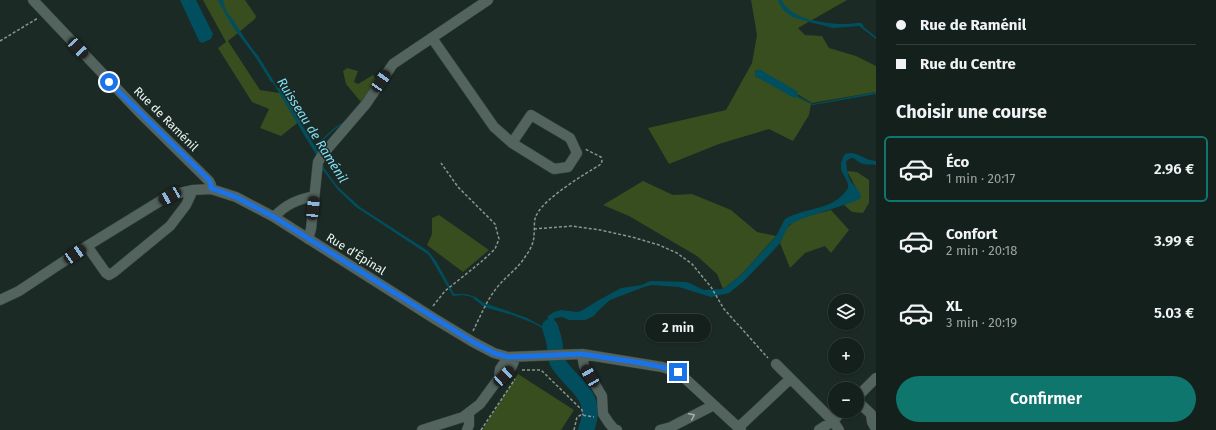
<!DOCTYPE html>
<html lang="fr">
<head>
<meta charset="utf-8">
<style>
	:root { --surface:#14201c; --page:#1d2825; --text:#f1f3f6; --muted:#9da3a3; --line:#333e3b; --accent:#0f766e }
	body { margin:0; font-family:"Fira Sans",sans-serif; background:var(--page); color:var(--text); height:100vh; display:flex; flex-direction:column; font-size:15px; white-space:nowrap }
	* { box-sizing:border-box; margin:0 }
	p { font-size:13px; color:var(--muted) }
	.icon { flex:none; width:22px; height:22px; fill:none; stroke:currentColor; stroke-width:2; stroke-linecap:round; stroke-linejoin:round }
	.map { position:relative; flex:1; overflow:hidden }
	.panel { display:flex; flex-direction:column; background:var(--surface); width:340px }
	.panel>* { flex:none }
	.hud { display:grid; align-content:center; height:88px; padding:0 20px; background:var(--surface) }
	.buttons { position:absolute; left:828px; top:294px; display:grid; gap:8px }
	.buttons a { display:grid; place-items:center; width:36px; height:36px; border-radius:50%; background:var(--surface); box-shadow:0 1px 3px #0004,0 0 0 1px var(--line); font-size:20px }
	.end { position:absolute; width:18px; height:18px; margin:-9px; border:5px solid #1a73e8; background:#fff; box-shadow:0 0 0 2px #fff }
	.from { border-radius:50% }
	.bubble { position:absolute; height:28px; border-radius:14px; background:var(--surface); box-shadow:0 1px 3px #0004,0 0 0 1px var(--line); font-size:13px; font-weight:600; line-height:28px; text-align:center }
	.car { position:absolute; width:12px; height:24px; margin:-12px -6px; border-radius:5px; box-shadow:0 0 3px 1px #0007; background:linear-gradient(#222 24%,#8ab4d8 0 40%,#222 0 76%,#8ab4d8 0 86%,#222 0) }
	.hud b { display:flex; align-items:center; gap:14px; height:38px; font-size:15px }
	.hud b+b { border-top:1px solid var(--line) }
	.hud i { width:10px; height:10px; background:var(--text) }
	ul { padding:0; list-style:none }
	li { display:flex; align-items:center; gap:12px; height:66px; margin:0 8px 6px; padding:0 12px; border:2px solid transparent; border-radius:6px }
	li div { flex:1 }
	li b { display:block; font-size:15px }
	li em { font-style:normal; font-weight:600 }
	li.current { border-color:var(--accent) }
	li>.icon { width:36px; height:36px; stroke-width:1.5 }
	h2 { padding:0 20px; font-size:18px; line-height:48px }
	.cta { display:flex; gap:8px; margin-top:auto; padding:8px 20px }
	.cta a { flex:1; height:46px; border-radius:24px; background:var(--accent); color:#fff; font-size:16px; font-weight:600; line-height:46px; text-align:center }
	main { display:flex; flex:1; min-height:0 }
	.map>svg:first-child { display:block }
	.green { fill:#384e1e }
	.water { fill:#014f5e }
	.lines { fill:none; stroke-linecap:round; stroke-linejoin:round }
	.stream { stroke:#014f5e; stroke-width:2.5 }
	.river { stroke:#014f5e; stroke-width:16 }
	.minor-casing { stroke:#384441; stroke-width:11 }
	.path { stroke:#8b9692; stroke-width:1.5; stroke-dasharray:3 2; stroke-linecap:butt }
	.minor { stroke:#53635e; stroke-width:10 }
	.oneway { stroke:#9faca8 }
	.route { stroke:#1a73e8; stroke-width:5 }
	.labels { text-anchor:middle; stroke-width:3; stroke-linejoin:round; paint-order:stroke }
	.street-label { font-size:12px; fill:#ebf4f1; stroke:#1b2a25 }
	.water-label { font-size:13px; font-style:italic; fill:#83dff7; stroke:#1b2a25 }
</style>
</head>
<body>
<main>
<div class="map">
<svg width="876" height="430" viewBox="0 0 876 430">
	<rect width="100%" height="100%" fill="#1b2a25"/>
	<path class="green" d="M203,0H245L256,16L255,19L228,41L260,90L292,95L305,117L281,136L260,128L269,109L252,102L218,48L226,42Z
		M751,0H847L798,28L805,35L822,36L829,48L856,56L876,66V92L812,103L757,70L755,72V76L811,104L809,115L793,141L769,129L719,144L669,164L648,128L726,110L752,63L757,35Z
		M393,67L377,82L361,102L346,84L343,71L347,68L358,71L354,82L358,84L373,75L377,81Z
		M847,171L857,172L869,180V203L863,213L852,212L844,205L861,197Z
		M643,181L673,195L692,194L731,210L757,232L776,236L741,275L723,289L717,274L697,256L629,216L603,205Z
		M831,210L849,230L831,253L825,246L805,253L790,268L780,243C783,237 784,230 789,226C799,216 818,214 831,210Z
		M439,215L489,250L463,272L427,245L432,234V218Z
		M518,374L574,410L561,430H482Z"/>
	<path class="water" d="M180,0H196L213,34L211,39L202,43L199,41Z
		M219,0H223L226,12L231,17L252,49L258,56L314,147L333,129L358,112L356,115L334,130L315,148L321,155L324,168L338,187L360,207L428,251L436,261L454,294H465L473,296L482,302L527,318L547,329L548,316L554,312L561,310L577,312L581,311L599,300L621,288L642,285L650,281L687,282L704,290L723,289L741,275L771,242L776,236L785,219C805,207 831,211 846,191C855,180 832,174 845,154C856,150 865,161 876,161V165C872,164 866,165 863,164C855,162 854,153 846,162C847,170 848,179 853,184C857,189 861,192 861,198L853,202L801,219L789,225L780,243L772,252L744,281L729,293L711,297L679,287L652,285L644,287L610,300L599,310L594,316L585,320H569L562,317L555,318L552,324L559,340L560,349H552L548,331L533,323L487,305L472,297L463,295L453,296L429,255L356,207L338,190L323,170L318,158L275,86L270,79L257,57L233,25L224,10L223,3Z
		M778,0H780L783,7L794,16L831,26L860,24L876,37V39L859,26L833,28L792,17L782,9Z
		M759,69L797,91L798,96L813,104L876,92V94L813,105L797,97L794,98L755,76V72Z"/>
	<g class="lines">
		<path class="stream" d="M219,0L233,25L257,57L272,81
			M780,0C789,19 815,23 835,25C843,26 852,25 860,24L862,26
			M279,89L318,154
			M475,298L485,306L510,313"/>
		<path class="river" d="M550,327C552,334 555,341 555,348C556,354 555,358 558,363C573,387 600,394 586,430"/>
		<g class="minor-casing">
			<path id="minor" d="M33,0L140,113L209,181L211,185V189
				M432,38L494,127L502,134L512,143L554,169L568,167L577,153L570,138L531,115L512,143
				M274,217C286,204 297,200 314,196
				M308,239L311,229L318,162L323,154L366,104L393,64L488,0
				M87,246L106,273L109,275L114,272L170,226L186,205L193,190
				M0,300L19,291L87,246L170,195L193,190L211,189L236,197L274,217L435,319L473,342L494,353L508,357L582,354L662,367L678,372L741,430
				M582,354L584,366L602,396L603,414L609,423L614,429L617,430
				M776,364L833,421L839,430
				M499,378C508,374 513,368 515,357
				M857,397L876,378
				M857,401L871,414L872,422L876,429
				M738,428L790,379
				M422,430L463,417L480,404L499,378L500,369L508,357
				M467,430L469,425V413
				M660,430L671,427L714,405
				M819,430L833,421L842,411"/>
		</g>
		<path class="path" d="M0,41L38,18
			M534,229L572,226L600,230L632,237L659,245L677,253L692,264L711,287L724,309L768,358
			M433,306L445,291L481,262L495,249L499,239L495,224L458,187L441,163
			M473,331C481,315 488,297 500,284C509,274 518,268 525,257C530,250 534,243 534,235C535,228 533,221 537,214C546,197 585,174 601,164L602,161L601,157L585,149
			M522,370H541L582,410L583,415
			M481,430L515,379
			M574,430L577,417L581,415L594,417"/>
		<use href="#minor" class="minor"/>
	</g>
	<defs><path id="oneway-chevron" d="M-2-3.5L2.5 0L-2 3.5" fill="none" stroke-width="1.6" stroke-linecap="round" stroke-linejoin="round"/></defs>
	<use class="oneway" href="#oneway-chevron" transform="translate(692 416) rotate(-26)"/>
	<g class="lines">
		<path class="route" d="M109,82L209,180L211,185V188L236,197L274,217L473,342L494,353L508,357L582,354L642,363L662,367L678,372"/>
	</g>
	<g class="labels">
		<g class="street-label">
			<text transform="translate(166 119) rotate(45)" y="4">Rue de Raménil</text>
			<text transform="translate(356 254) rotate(32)" y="4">Rue d’Épinal</text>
		</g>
		<g class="water-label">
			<text transform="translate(313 130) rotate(58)" y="5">Ruisseau de Raménil</text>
		</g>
	</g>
</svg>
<div class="buttons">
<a><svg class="icon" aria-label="layers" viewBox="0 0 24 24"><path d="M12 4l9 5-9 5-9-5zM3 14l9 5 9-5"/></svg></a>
<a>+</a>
<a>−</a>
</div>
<i class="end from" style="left:109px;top:82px"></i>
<i class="end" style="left:678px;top:372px"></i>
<div class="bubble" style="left:645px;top:314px;width:66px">2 min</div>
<i class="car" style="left:78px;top:48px;rotate:137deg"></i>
<i class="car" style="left:381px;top:81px;rotate:34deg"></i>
<i class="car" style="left:170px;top:196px;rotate:240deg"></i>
<i class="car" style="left:313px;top:208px;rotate:6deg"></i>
<i class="car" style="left:75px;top:254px;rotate:56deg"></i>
<i class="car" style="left:504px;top:376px;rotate:47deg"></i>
<i class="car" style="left:590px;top:376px;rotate:330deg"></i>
</div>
<section class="panel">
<div class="hud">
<b><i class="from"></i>Rue de Raménil</b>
<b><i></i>Rue du Centre</b>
</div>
<h2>Choisir une course</h2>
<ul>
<li class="current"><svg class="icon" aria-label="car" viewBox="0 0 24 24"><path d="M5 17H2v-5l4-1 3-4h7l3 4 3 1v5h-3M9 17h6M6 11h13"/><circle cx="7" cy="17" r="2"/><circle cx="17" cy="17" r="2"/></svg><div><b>Éco</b><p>1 min · 20:17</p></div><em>2.96 €</em></li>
<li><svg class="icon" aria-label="car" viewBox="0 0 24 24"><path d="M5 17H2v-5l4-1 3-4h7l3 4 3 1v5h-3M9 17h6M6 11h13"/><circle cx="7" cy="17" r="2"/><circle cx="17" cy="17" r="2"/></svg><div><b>Confort</b><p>2 min · 20:18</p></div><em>3.99 €</em></li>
<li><svg class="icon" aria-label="car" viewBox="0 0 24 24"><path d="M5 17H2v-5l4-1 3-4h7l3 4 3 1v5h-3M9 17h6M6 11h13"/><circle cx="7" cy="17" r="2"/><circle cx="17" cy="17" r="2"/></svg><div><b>XL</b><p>3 min · 20:19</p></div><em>5.03 €</em></li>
</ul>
<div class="cta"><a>Confirmer</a></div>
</section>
</main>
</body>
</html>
